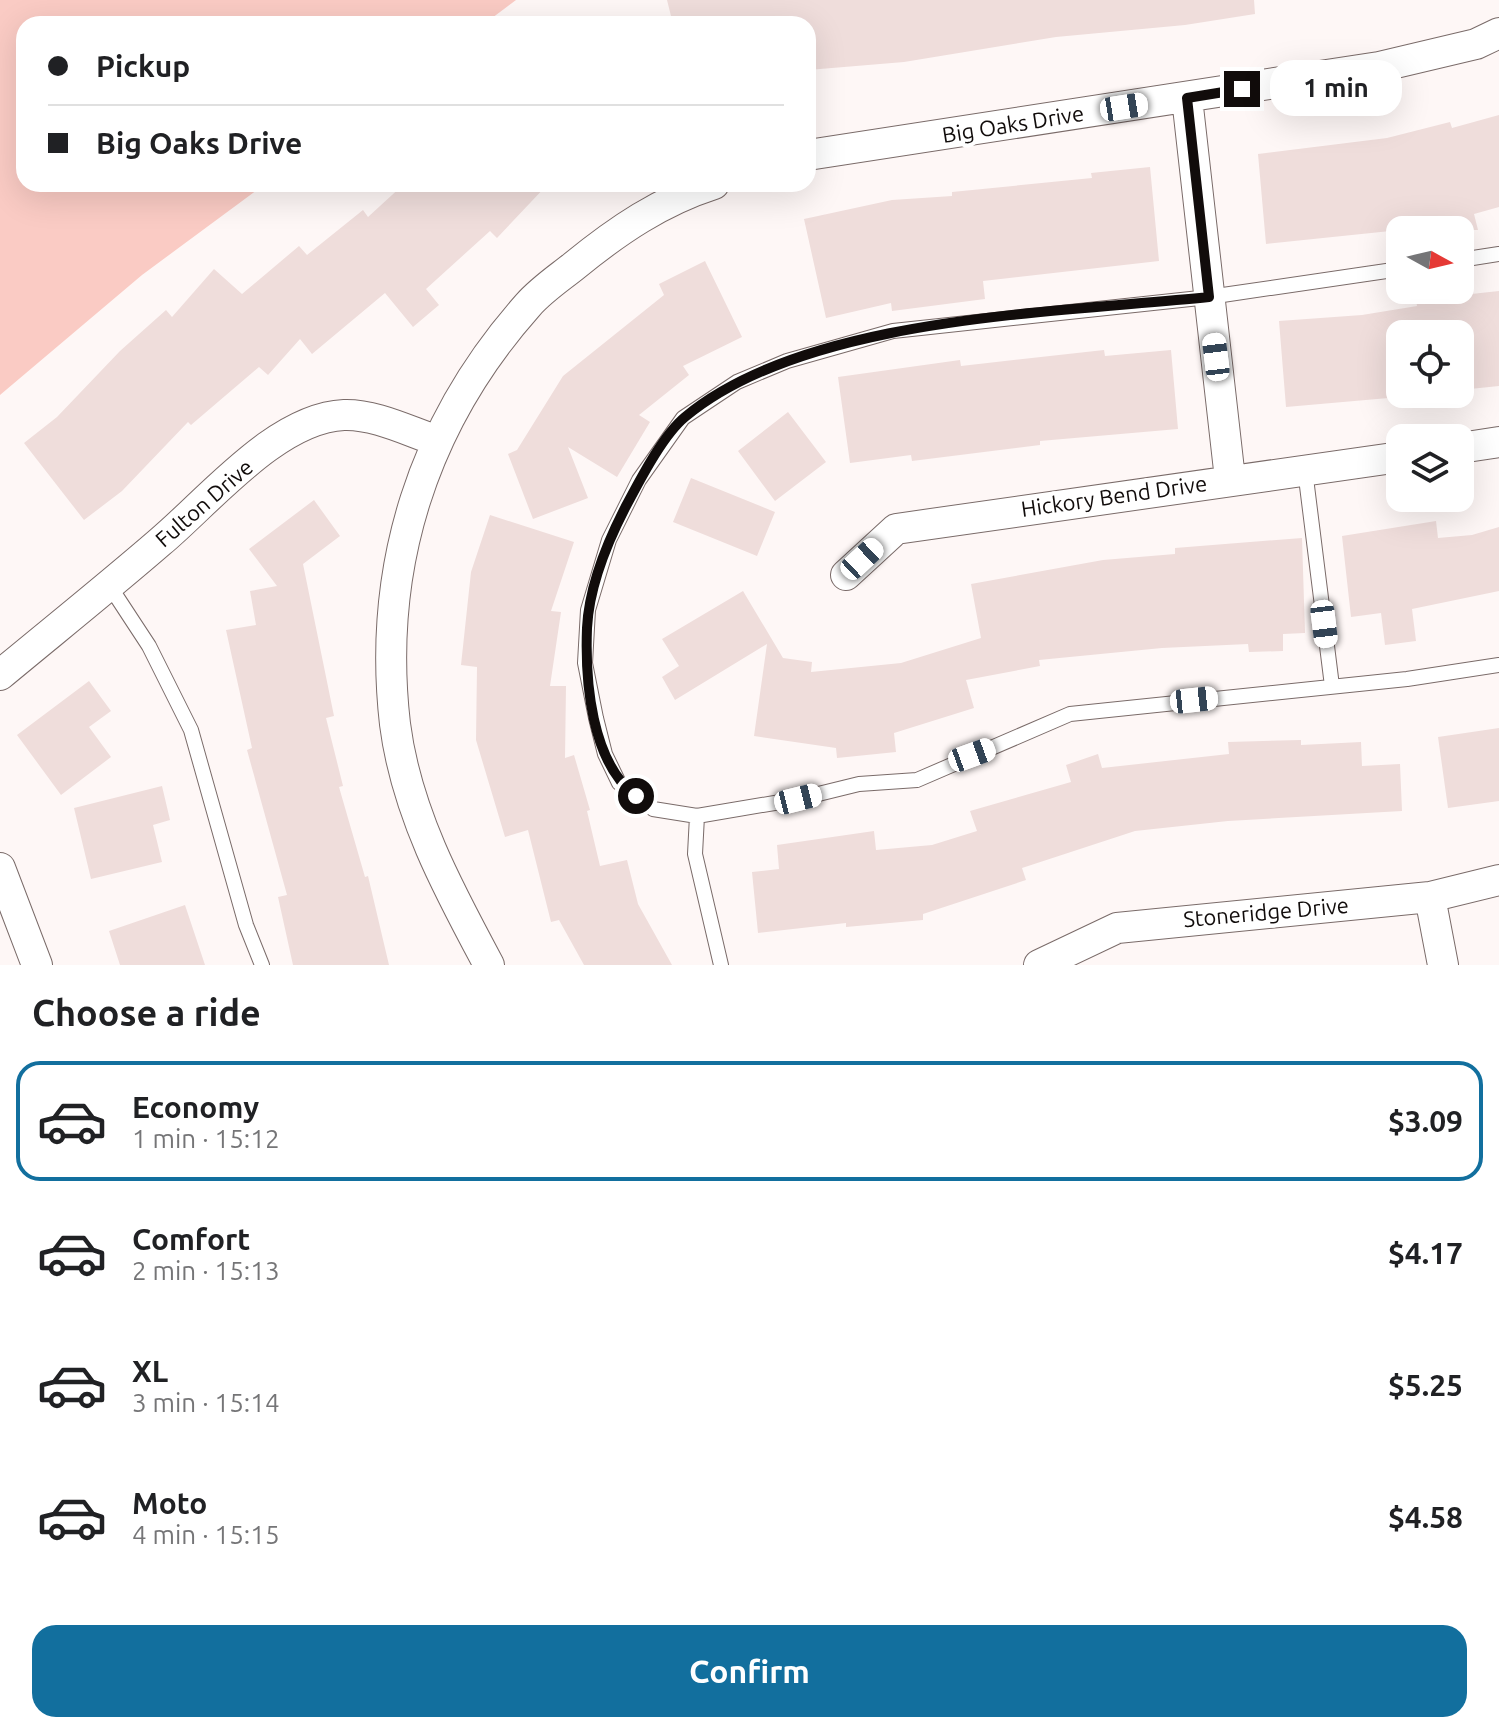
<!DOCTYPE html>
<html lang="en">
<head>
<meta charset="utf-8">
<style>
	:root { --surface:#fff; --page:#f2f2f2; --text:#202124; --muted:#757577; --line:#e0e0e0; --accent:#126f9e }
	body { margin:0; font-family:Ubuntu,sans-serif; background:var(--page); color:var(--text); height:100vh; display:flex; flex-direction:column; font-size:30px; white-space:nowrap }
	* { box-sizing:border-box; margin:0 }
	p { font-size:26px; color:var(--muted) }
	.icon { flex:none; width:44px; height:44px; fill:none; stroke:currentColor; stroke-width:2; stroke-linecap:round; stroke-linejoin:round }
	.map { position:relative; height:965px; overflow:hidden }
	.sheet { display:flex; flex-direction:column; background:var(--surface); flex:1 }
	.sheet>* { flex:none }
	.banner { position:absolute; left:16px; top:16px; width:800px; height:176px; border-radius:24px; box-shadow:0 8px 32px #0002; display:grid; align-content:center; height:176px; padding:0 32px; background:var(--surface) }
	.needle { width:52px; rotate:98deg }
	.controls { position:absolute; left:1386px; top:216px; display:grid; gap:16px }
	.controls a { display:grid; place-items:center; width:88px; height:88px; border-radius:16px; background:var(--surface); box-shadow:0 8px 32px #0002; font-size:40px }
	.end { position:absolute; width:36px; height:36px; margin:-18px; border:10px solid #110c0b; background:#fff; box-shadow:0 0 0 4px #fff }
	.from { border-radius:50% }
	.bubble { position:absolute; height:56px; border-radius:24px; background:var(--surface); box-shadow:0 8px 32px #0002; font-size:26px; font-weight:700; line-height:56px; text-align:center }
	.car { position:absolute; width:24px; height:48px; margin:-24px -12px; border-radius:10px; box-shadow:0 0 6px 2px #0007; background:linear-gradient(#fff 24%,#345 0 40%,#fff 0 76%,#345 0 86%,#fff 0) }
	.banner b { display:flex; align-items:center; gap:28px; height:76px; font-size:30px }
	.banner b+b { border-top:2px solid var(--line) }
	.banner i { width:20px; height:20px; background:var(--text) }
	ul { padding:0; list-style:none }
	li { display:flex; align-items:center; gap:24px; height:120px; margin:0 16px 12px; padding:0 16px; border:4px solid transparent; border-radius:24px }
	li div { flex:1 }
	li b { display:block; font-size:30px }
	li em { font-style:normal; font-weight:700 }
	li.active { border-color:var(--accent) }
	li>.icon { width:72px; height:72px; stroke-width:1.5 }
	h2 { padding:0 32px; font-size:36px; line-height:96px }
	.action { display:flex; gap:16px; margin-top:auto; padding:16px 32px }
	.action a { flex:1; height:92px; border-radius:24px; background:var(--accent); color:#fff; font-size:32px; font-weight:700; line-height:92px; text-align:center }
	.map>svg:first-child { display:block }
	.green { fill:#facbc4 }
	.building { fill:#efdddb }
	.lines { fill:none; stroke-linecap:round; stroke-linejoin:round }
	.service-casing { stroke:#7a6b69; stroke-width:16 }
	.minor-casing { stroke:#7a6b69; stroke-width:32 }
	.service { stroke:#fff; stroke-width:14 }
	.minor { stroke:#fff; stroke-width:30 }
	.route { stroke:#110c0b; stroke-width:10 }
	.labels { text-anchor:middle; stroke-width:8; stroke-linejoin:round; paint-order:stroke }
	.street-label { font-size:22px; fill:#110c0b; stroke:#fff }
</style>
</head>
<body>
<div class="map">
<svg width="1499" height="965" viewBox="0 0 1499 965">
	<rect width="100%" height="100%" fill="#fef7f6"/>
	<path class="green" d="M0,0H516L484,24H24V184H265L142,275L0,395Z"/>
	<path class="building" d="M667,0H1254L1255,14L1185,25L1056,37L904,62L808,70V24H673Z
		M1499,115V207L1474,214L1478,230H1400L1266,244L1258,154L1387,138L1450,122L1452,128Z
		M1150,167L1159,261L983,281L985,299L892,311L891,303L826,318L804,219L892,200L952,196V192L1092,178L1091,173Z
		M404,184H548L497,238L490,231L426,289L439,305L413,327L385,293L312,354L300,339L268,375L259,367L191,425L188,422L122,491L84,520L24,443L57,417L120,351L166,310L172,317L214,269L242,294L299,246L307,255L363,210L368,217Z
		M705,261L742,337L683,366L689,375L639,415L650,422L617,477L568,447L588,498L533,519L508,454L517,450L563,376L664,295L659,284Z
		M1499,291V386L1460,390V334H1400V397L1286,407L1279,321L1362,315L1417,306L1416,300Z
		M1104,350L1105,356L1171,350L1178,429L1040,441V445L912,461L911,455L850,463L838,377L960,360L961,366Z
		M788,412L826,462L775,501L738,451Z
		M691,478L775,512L757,556L673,522Z
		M314,500L340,536L303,564L334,716L326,718L343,786L339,787L365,877L368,876L389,965H293L278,897L287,895L247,750L252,748L226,630L256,625L250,591L277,586L249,549Z
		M490,515L574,542L551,611L561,612L550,686H566L565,758L574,755L590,810L587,811L600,866L627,860L638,904L672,965H584L559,920L551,922L528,830L505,837L476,740L477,667L461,665L471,572Z
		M1436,521L1438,538L1472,535L1499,527V591L1412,609L1416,641L1385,645L1381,613L1351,617L1342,536Z
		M1302,538L1305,633L1283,634V651L1249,652L1248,644L1162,648L1039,660L1040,666L966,680L974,708L894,733L896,752L837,758L836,748L754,736L767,644L675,700L662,677L679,666L662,639L743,591L783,658L812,662L811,672L901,663L981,638L971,584L1103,560L1175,554V548Z
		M89,681L111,711L89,727L111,757L61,795L17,735Z
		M1499,728V801L1448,808L1438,737Z
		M1301,740V745L1361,742L1362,766L1400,764L1402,811L1228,821L1135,831L1022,868L1026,880L923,914V920L846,927V923L758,933L752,872L779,869L777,845L874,831L876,850L932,845L977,831L970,811L1071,782L1066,765L1098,754L1102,768L1229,754L1228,742Z
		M162,786L170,820L153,825L162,862L91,879L74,808Z
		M185,905L205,965H120L109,931Z"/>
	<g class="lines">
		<g class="service-casing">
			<path id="service" d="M1460,260L1499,254
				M1400,269L1209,297L893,331L787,361L737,382L683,418L639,480L609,540L588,610L585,663L596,718L605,754L619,783L653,809L697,816L798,799L859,784L917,780L1070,714L1407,679L1499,665
				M1305,470L1332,686
				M109,585L149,646L191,730L246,925L262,965
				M697,816L695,854L721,965"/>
		</g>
		<g class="minor-casing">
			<path id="minor" d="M1187,98L1230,479
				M808,155L1379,67L1476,44L1499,33
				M1460,448L1499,442
				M846,575L896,529L1400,457
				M0,675C53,631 108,587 160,542C209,501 276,418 344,415C375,414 408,431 438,441
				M0,868L37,965
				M1430,897L1443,965
				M489,965C448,889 406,811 395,724C377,567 423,423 528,305C541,290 559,278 574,266C618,230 661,201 714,184
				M1039,965L1117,928L1430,897L1499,880"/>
		</g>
		<use href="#service" class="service"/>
		<use href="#minor" class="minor"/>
	</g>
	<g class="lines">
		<path class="route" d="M636,796C591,762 585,681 587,628C589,587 606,545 625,508C639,482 662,436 685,417C806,316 1056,313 1209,297L1187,98L1242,89"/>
	</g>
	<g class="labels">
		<g class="street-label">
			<text transform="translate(1013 124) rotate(-9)" y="8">Big Oaks Drive</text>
			<text transform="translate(1114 496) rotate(-8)" y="8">Hickory Bend Drive</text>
			<text transform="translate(204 503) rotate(-41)" y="8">Fulton Drive</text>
			<text transform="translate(1266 912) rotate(-5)" y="8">Stoneridge Drive</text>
		</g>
	</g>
</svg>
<div class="controls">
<a><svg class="needle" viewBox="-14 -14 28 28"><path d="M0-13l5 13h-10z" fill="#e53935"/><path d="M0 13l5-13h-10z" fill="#757577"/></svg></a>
<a><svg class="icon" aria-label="locate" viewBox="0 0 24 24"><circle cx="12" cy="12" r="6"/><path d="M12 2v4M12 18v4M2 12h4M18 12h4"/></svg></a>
<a><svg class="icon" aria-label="layers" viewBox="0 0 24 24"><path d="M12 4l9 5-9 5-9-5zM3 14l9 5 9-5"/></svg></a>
</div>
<i class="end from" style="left:636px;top:796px"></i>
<i class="end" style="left:1242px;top:89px"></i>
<div class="bubble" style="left:1270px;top:60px;width:132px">1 min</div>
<i class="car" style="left:1124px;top:107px;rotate:81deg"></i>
<i class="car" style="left:1216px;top:357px;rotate:353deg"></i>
<i class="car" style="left:862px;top:559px;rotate:47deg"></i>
<i class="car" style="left:1324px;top:624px;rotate:173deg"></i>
<i class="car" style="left:1194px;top:700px;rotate:84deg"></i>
<i class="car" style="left:972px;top:755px;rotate:70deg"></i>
<i class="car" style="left:798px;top:799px;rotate:76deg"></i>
<div class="banner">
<b><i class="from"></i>Pickup</b>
<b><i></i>Big Oaks Drive</b>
</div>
</div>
<section class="sheet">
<h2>Choose a ride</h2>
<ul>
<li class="active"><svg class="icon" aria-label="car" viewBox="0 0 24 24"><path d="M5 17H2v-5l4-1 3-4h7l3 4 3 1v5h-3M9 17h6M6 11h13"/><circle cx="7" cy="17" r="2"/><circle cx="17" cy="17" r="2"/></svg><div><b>Economy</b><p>1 min · 15:12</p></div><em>$3.09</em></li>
<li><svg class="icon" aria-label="car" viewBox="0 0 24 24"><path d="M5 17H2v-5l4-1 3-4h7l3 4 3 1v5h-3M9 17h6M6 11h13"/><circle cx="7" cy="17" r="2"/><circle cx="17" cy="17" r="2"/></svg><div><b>Comfort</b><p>2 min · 15:13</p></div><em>$4.17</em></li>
<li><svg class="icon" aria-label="car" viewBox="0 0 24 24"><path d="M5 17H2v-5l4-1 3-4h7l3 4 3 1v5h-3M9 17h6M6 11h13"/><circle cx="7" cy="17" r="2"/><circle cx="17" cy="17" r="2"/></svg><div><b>XL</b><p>3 min · 15:14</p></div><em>$5.25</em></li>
<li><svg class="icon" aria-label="car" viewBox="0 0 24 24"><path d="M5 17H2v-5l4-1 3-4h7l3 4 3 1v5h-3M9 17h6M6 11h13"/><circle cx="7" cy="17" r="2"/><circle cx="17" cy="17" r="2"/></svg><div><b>Moto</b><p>4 min · 15:15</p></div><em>$4.58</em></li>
</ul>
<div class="action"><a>Confirm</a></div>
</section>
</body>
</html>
